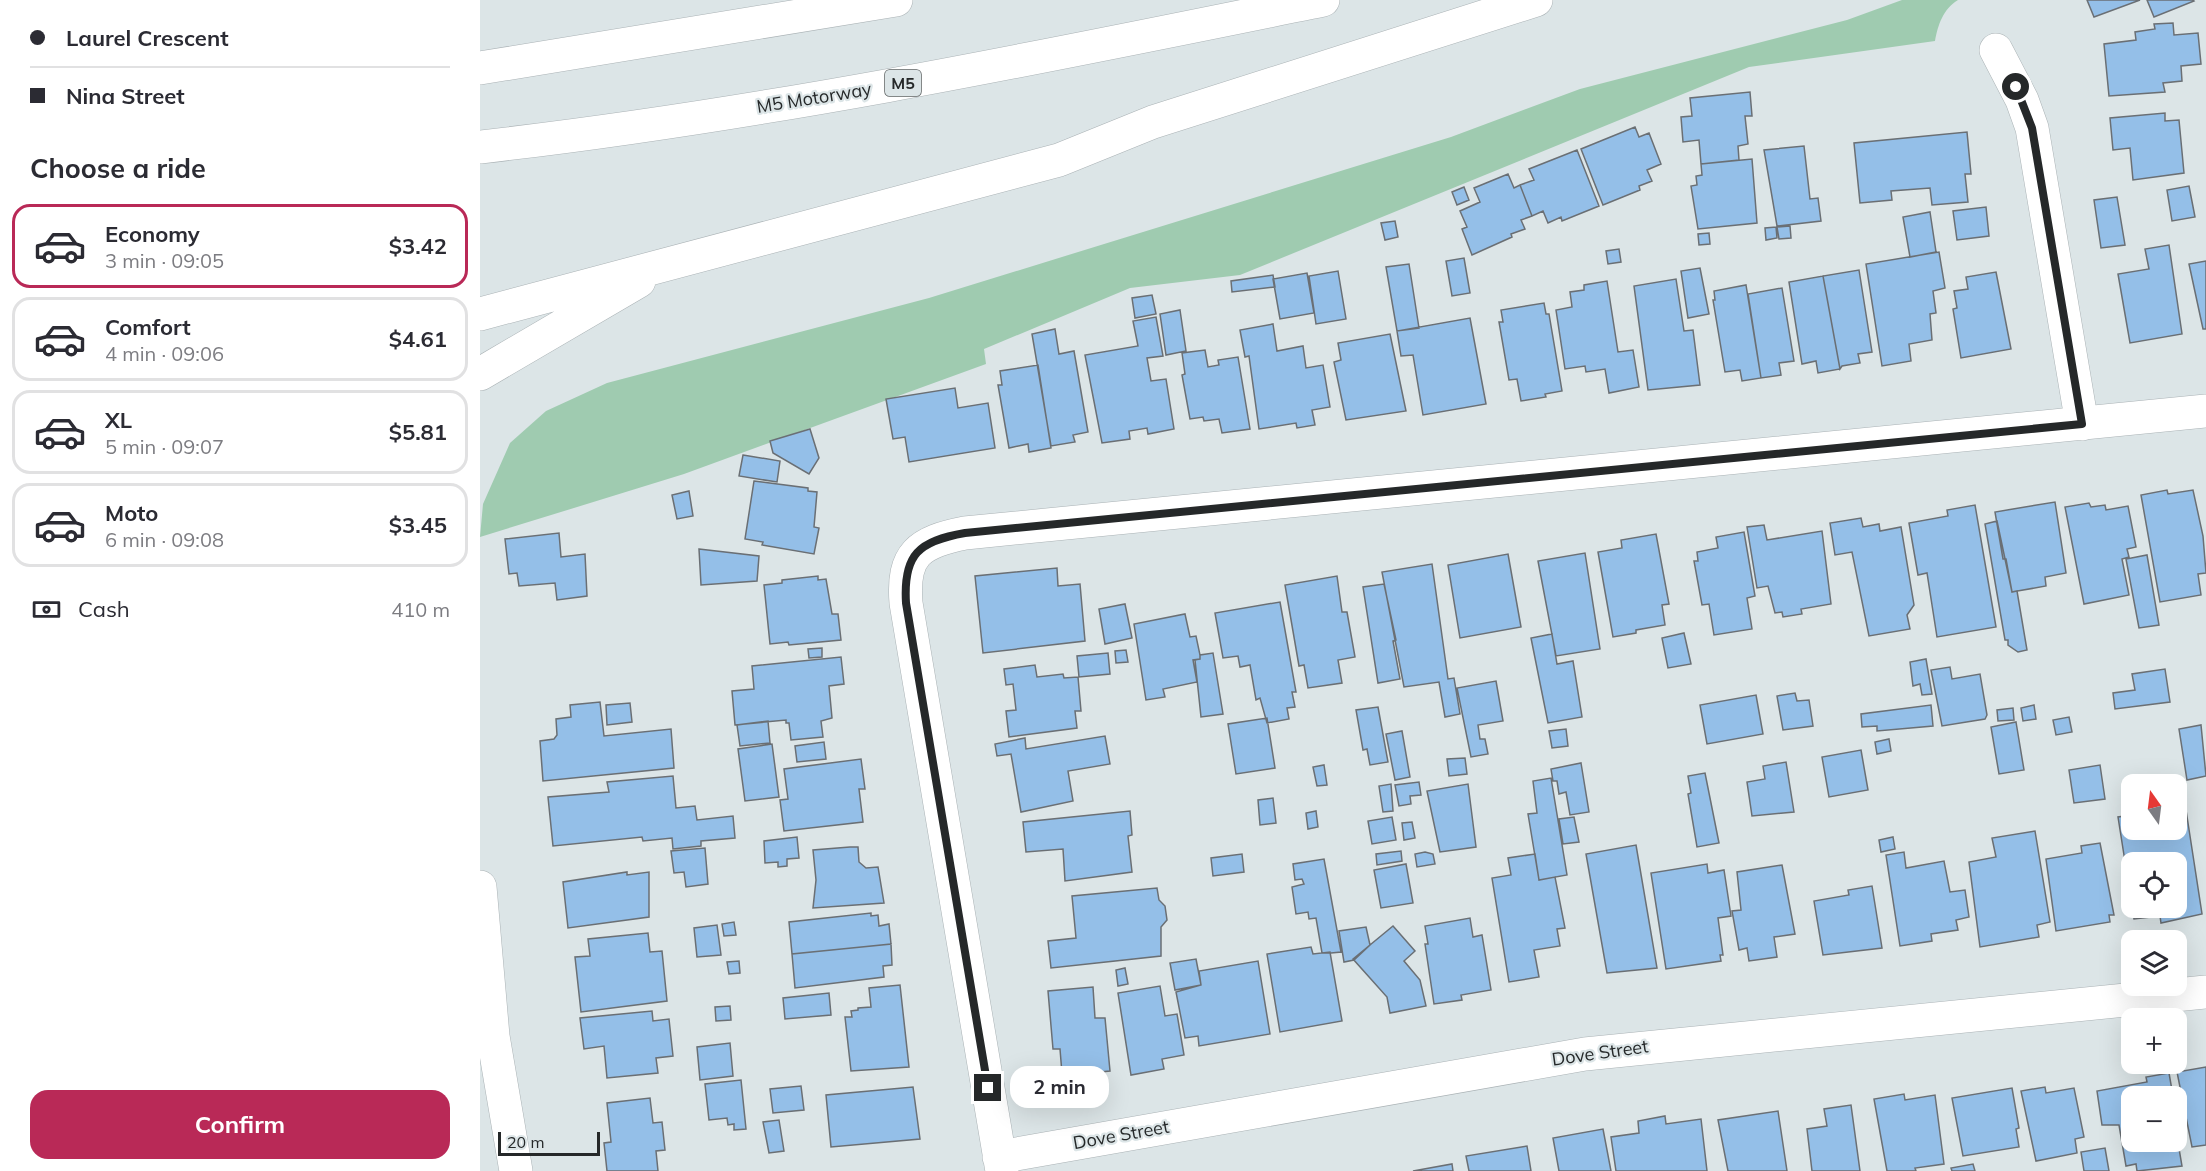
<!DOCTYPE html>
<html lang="en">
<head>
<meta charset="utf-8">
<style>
	:root { --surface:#fff; --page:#f2f2f3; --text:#2b2b33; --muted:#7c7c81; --line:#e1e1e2; --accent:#b92957 }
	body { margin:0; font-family:Mulish,sans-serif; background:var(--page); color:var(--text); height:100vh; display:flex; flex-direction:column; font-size:22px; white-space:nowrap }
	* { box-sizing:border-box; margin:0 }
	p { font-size:20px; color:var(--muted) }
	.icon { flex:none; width:33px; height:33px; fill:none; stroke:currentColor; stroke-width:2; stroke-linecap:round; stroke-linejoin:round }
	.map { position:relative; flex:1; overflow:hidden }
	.panel { display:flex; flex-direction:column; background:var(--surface); width:480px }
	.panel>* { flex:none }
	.banner { display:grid; align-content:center; height:132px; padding:0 30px; background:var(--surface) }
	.needle { width:39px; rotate:346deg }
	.controls { position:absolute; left:1641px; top:774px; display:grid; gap:12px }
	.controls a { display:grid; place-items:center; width:66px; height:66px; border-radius:12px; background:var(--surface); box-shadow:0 6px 24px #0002; font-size:30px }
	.scale { position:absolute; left:18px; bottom:15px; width:102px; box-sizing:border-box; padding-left:6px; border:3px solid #252829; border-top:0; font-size:16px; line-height:21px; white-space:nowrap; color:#252829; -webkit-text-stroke:4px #dce5e7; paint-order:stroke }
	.end { position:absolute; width:27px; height:27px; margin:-14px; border:8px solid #252829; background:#fff; box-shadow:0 0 0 3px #fff }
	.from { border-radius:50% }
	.bubble { position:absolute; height:42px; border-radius:18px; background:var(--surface); box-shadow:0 6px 24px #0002; font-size:20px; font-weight:700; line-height:42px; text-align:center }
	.banner b { display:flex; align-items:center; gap:21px; height:57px; font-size:22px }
	.banner b+b { border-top:2px solid var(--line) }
	.banner i { width:15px; height:15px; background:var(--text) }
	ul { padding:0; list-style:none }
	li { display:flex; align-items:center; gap:18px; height:84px; margin:0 12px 9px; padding:0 18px; border:3px solid var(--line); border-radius:18px }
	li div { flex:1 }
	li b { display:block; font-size:22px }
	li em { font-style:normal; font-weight:700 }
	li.selected { border-color:var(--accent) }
	li>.icon { width:54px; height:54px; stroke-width:1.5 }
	h2 { padding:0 30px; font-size:27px; line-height:72px }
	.pay { display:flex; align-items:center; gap:15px; height:66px; padding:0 30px; font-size:22px }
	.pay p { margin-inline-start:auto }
	.primary-button { display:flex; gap:12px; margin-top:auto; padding:12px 30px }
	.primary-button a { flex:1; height:69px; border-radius:18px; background:var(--accent); color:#fff; font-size:24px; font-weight:700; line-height:69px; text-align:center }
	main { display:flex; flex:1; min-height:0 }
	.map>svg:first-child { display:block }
	.green { fill:#9fcbb0 }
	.building { fill:#94bfe8; stroke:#6a6f74; stroke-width:1.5 }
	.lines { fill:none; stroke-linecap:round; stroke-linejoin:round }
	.minor-casing { stroke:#aab2b5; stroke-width:34 }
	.major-casing { stroke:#aab2b5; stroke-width:34 }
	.highway-casing { stroke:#aab2b5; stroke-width:34 }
	.minor { stroke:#fff; stroke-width:33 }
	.major { stroke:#fff; stroke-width:33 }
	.highway { stroke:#fff; stroke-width:33 }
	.route { stroke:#252829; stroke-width:8 }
	.labels { text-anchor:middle; stroke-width:4.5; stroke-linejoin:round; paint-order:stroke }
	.shield { fill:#dce5e7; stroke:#5c6162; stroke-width:1.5 }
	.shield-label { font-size:16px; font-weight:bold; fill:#252829 }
	.street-label { font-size:18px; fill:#252829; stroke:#dce5e7 }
</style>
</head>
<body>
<main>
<section class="panel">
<div class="banner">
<b><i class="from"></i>Laurel Crescent</b>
<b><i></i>Nina Street</b>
</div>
<h2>Choose a ride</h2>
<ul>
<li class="selected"><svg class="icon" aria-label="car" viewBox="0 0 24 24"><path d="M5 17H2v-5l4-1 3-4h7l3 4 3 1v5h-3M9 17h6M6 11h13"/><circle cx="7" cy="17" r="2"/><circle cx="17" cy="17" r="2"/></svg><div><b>Economy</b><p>3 min · 09:05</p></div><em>$3.42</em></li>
<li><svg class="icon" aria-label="car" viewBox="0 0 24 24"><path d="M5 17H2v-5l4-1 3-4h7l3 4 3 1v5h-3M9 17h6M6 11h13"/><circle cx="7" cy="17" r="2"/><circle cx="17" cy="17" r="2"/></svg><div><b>Comfort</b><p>4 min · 09:06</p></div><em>$4.61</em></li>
<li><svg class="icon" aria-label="car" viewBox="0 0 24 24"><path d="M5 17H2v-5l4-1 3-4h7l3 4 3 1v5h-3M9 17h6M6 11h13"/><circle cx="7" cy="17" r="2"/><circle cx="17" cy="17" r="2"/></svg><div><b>XL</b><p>5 min · 09:07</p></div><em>$5.81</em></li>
<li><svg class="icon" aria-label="car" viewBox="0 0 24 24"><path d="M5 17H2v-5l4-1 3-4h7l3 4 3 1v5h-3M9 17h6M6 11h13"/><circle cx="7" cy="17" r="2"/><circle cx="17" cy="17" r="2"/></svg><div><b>Moto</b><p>6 min · 09:08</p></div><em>$3.45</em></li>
</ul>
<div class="pay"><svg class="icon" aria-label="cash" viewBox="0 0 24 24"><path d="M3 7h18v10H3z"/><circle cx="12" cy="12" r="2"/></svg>Cash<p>410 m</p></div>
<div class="primary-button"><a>Confirm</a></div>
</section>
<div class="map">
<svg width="1726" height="1171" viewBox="0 0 1726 1171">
	<rect width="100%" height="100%" fill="#dce5e7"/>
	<path class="green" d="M1422,0H1478C1463,9 1458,25 1455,41L1269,67L760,275L650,288L504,349L506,364L204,474L0,537L3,504L30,443L66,411L127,383L449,298L971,137L1100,89L1367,20Z"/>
	<path class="building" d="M1607,0H1660L1614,17Z
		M1667,0H1713L1714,1L1674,17Z
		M1693,23L1694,35L1718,33L1721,64L1701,66L1702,81L1683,83L1685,92L1629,96L1624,44L1656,40L1655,32L1675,29L1674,24Z
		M1270,92L1272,116H1265L1268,144L1258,146L1259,160L1221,164L1219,140L1203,142L1201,117L1212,116L1210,98Z
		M1685,113V121L1699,120L1704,173L1653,180L1650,148L1633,150L1630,118Z
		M1155,127L1159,137L1169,133L1181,164L1167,170L1172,181L1159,186L1160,190L1123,205L1101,149Z
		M1487,132L1491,174H1485L1488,202L1452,205L1450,188L1411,191L1412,200L1380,203L1374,143Z
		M1324,146L1330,199L1338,198L1341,221L1297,226L1284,150Z
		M1097,150L1119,206L1082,221L1081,217L1068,223L1063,211L1052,216L1040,185L1054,180L1049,169Z
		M1272,159L1277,223L1218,229L1211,186L1217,185L1216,176L1222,175L1221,164Z
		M1028,174L1034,188L1040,185L1052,216L1041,220L1045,229L1031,234L1032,237L992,255L982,229L987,227L980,211L1000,202L994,188Z
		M1709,186L1715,217L1692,221L1687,190Z
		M984,187L989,200L977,205L972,192Z
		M1637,197L1645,245L1621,248L1614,200Z
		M1506,207L1509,236L1477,240L1473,211Z
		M1450,212L1456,252L1430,257L1423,217Z
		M915,221L918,237L905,240L901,223Z
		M1310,226L1311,238L1299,239L1297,227Z
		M1296,227L1297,238L1286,240L1285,228Z
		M1229,233L1230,244L1219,245L1218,234Z
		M1689,245L1702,334L1650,343L1638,274L1669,269L1665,249Z
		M1139,249L1141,262L1128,264L1126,251Z
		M1459,252L1465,288L1453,291L1456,313L1450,314L1452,340L1429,344L1431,361L1402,366L1386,264Z
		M984,258L990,293L972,296L966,261Z
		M1726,261V329H1723L1709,264Z
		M929,264L939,328L917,331L906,267Z
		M1220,268L1229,314L1208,318L1201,271Z
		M1379,270L1392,352L1378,354L1380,363L1362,366L1360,369L1343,276Z
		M858,271L866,319L836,324L829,276Z
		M1516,272L1531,349L1481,358L1473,309L1477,308L1474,291L1488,289L1486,277Z
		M827,273L834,313L800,319L793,279Z
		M793,275L795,287L752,292L751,281Z
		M1343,276L1360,369L1338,373L1336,361L1322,364L1309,282Z
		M1196,279L1204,331L1213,330L1220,385L1168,390L1154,286Z
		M1127,281L1138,352L1153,350L1159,387L1129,393L1125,369L1106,372L1105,366L1085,369L1076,310L1092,307L1090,292L1104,290V285Z
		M1266,285L1281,378L1262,381L1260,370L1245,372L1233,300H1235L1234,291Z
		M1302,288L1314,361L1299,363L1301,375L1281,378L1268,294Z
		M672,295L676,314L655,318L652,298Z
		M1064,303L1066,314H1069L1082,391L1065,394L1066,397L1041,401L1037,379L1029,380L1019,322H1023L1021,310Z
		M700,310L706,351L686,355L680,314Z
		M676,317L683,356L667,358L671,381L686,379L694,429L668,434L667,428L649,431L650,439L622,443L605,355L658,346L653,321Z
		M990,318L1006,404L943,415L933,355L921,356L917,331Z
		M793,324L797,351L823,346L826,368L843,365L850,407L832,410L835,425L817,428L816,423L779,429L769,356L765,357L760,330Z
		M575,329L579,354L594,351L608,432L593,435L595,442L571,446L552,334Z
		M910,334L926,411L866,420L854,362L861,360L858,343Z
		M725,350L728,367L739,365L738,360L758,357L770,429L742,433L739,419L724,421L723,417L710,419L702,375L705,374L702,353Z
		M558,365L571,448L549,452L548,444L529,448L518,385H522L520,371Z
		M475,388L478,408L508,403L515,448L429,462L425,437L413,439L406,399Z
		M330,429L339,458L329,474L293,453L290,441Z
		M263,455L300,461L297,482L259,476Z
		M274,481L328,488V491L337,492L334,527L339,528L334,554L282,545L283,542L265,539Z
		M1687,490L1688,494L1713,490L1723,536L1726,573L1718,574L1721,595L1680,602L1661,495Z
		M209,491L213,516L197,519L192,495Z
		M1575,502L1586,573L1565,577L1566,586L1532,592L1526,559H1523L1515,512Z
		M1609,503L1611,507L1625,505L1626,510L1648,506L1656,547L1647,549L1649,557L1642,559L1649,595L1604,604L1585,507Z
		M1495,505L1516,627L1457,637L1447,573L1438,575L1429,523L1468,516L1467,510Z
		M1381,518L1383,527L1399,524L1400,531L1421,527L1434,605L1427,615L1430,629L1389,636L1372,552L1355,555L1350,523Z
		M1517,521L1532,592L1537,591L1547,650L1538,652L1528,645V640H1525L1505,524Z
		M1284,525L1287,540L1342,531L1351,604L1321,609L1322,614L1303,617L1302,612L1295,613L1288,586L1277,588L1267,527Z
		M1264,532L1275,596L1267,598L1272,629L1234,635L1229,604L1222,605L1214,561H1218L1217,552L1238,548L1236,537Z
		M79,533L81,557L105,554L107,596L77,600L75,583L39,586L37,573L29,574L25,539Z
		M1176,534L1189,604L1182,605L1185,625L1156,630V633L1133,637L1118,552L1142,548L1141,540Z
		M219,549L279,556L277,581L221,585Z
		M1105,553L1120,649L1076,656L1058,561Z
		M1028,554L1041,627L980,638L968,565Z
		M1667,555L1679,625L1659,628L1646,559Z
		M952,564L968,679L974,678L980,714L965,717L959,682L924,687L902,572Z
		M577,568L578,586L600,584L605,641L503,653L495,576Z
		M338,576V580L346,579L352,614H358L361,640L309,645L308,642L290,644L284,585L302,583V580Z
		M857,576L862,612H867L875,657L858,660L862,683L828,688L824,665L819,666L805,585Z
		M904,584L916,640L913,641L920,679L898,683L883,587Z
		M800,602L816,692H812L815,707L807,708L809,719L787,723L780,698L776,700L770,665L760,667L758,656L743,658L735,613Z
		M645,604L652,638L625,644L619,609Z
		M705,614L710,637L716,636L720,655V659L713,660L717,682L683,689L685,697L666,700L654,624Z
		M1204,633L1211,664L1188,668L1182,638Z
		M1072,634L1077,664L1093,661L1102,717L1068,723L1051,638Z
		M342,648V657L329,658L328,649Z
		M646,650L648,662L636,663L635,651Z
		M628,653L630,674L599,677L597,656Z
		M733,653L743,714L721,717L715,660L720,659V655Z
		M361,657L364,684L349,686L352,718L341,721L343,737L311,740L309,723H306V720L255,725L252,691L274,689L272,666Z
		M1446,659L1452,694L1442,695L1440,684L1433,686L1430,662Z
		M555,665L557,677L583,674L584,678L598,677L601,711H595L597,728L529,737L526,711L536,710L533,684L526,685L524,669Z
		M1470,667L1472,679L1500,674L1507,715L1505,719L1462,726L1451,670Z
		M1685,669L1690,702L1635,709L1633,693L1655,690L1652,674Z
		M1016,681L1023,721L998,725L1000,739H1005L1008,754L991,757L977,688Z
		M1315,693L1317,701L1329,700L1333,726L1303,730L1297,696Z
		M1276,695L1283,734L1227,744L1220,705Z
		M120,702L124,736L191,729L194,768L63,781L60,741L74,739L77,735L76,719L91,717L90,705Z
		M150,703L152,722L127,725L126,705Z
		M1451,705L1453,726L1397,731V726L1382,727L1381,714Z
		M1554,705L1556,719L1543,721L1541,708Z
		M898,707L908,762L890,765L887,749L883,750L876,710Z
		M1533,708L1534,720L1518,721L1517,710Z
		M1589,717L1592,732L1576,735L1573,720Z
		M787,718L795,768L756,774L748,724Z
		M288,721L290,743L260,746L257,725Z
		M1536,722L1544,770L1519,774L1511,727Z
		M1721,725L1726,776L1707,780L1699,729Z
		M1086,729L1088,746L1072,748L1069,731Z
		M922,731L930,777L915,780L906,734Z
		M625,736L630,764L588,771L593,801L541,812L531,754L517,756L515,744L545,738L546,749Z
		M1409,739L1411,751L1397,754L1395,742Z
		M344,742L346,759L317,762L315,746Z
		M292,744L299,797L265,801L258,749Z
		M1381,750L1388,790L1349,797L1342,757Z
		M985,758L987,774L969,776L967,759Z
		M381,759L385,789H379L383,822L304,831L300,800L308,799L304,769Z
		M1306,762L1314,812L1272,816L1267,782L1285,779L1283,766Z
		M1101,763L1109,812L1090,815L1086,792L1079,794L1077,781H1073L1071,769Z
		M844,765L847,785L837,786L833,767Z
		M1620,765L1625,799L1594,803L1589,770Z
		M1225,773L1239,843L1217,847L1208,794L1211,793L1208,776Z
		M193,776L196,808L215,806L217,820L253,816L255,838L221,841V846L193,849L192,838L163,841L162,837L73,846L68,797L129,792L127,782Z
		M1071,778L1087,875L1059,880L1048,814L1057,813L1053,781Z
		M939,782L941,795L930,796L931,804L919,806L915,785Z
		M911,784L913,811L903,812L899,786Z
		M988,784L996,847L960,852L947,791Z
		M793,798L796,823L780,825L778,800Z
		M1706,810L1722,914L1681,923L1680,916L1654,919L1652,908H1696V862H1652V906L1638,817L1652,815V830H1696V811Z
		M650,811L652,835L648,836L652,872L585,881L583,849L546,852L543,822Z
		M836,811L838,827L828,829L826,813Z
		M912,817L916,840L892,844L888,821Z
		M1094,817L1099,842L1083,844L1079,819Z
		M932,822L935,838L924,840L922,823Z
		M1555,831L1570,922L1557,925L1559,937L1500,947L1489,862L1516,857L1512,838Z
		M317,837L319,858L307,859V866L298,867V862L285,863L284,841Z
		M1413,837L1415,849L1401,852L1399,840Z
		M1620,843L1634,915H1629L1630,922L1576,931L1566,859L1602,853L1601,846Z
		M1156,845L1177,968L1127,973L1106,854Z
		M370,847H378L379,862L386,868L398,867L404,903L333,908L336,880L333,850Z
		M225,848L228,884L206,887L204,872L194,873L191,851Z
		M921,851L922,861L897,865L896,854Z
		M945,852L953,854L955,864L937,867L935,854Z
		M1424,852L1426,868L1464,861L1470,892L1485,890L1489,917L1476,920L1478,930L1451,934L1452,941L1420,946L1406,855Z
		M762,854L764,872L733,876L731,858Z
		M1055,854L1059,880L1075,877L1085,928L1077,929L1080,946L1054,950L1059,977L1029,982L1012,878L1031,875L1028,858Z
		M844,859L861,952L851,953H842L836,918L829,919L828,912L816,914L812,887L824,884L822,879L815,880L813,864Z
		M926,864L933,903L901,908L894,870Z
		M1227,864L1228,873L1244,870L1251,916L1238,918L1243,955H1240L1241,961L1186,969L1171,873Z
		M1302,865L1315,934L1294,937L1297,957L1269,961L1267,948L1259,950L1252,911L1261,910L1257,872Z
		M147,872V875L169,872V917L88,928L83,882Z
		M1392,886L1402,948L1343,955L1334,901L1369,895L1368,890Z
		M677,888L679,900L685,906L687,920L681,927V956L571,968L568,941L596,938L592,896Z
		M391,913V916L398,915L399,926L409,924L411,944L312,954L309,922Z
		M990,918L993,937L1002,935L1011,990L981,995L982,1000L954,1004L945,944H948L945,926Z
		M254,922L256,935L244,936L242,924Z
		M237,925L241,955L217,957L214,928Z
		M913,926L935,951L924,961L940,980L946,1006L910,1013L907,997L873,959Z
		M886,927L890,945L874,960L864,962L859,931Z
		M168,933L170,952L182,951L187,1001L101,1012L95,957L110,956L108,939Z
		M411,944L412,965L403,966L404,977L315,988L312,954Z
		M831,947L833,954L850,952L862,1021L800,1032L787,954Z
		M716,959L721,985L695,990L690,963Z
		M259,961L260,973L249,974L247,962Z
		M778,961L790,1034L719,1046L718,1036L705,1038L696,992L721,985L719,971Z
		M645,968L648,984L638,986L636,970Z
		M420,985L429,1067L371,1071L365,1017H372L371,1011L378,1010V1008L391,1007L389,988Z
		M680,986L685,1016L697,1014L704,1055L682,1059L684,1069L651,1075L638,993Z
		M613,987L615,1018H625L630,1071L620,1072L621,1083L583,1086L580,1049H573L568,991Z
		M349,993L351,1015L305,1019L303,998Z
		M250,1006L251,1020L236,1021L235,1007Z
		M172,1011L173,1021L189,1019L193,1056L176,1058L178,1073L127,1078L124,1046L104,1049L100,1018Z
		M250,1043L253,1076L220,1080L217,1047Z
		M1726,1067V1145L1712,1147L1697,1072Z
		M1689,1073L1693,1096H1652V1142H1696V1131L1702,1166L1657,1171L1656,1164L1646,1166L1639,1125H1622L1617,1091L1667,1082L1666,1077Z
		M261,1080L266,1129L254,1130V1124L248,1125L247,1118L229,1120L225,1084Z
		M321,1086L324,1110L293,1113L290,1089Z
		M433,1087L440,1139L351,1147L346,1095Z
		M1565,1087L1566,1093L1594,1088L1604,1137L1595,1139L1597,1153L1556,1161L1541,1091Z
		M1532,1088L1539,1128L1536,1129L1539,1147L1483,1156L1472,1098Z
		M1424,1094L1425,1100L1455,1095L1464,1164L1435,1168L1436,1171H1407L1394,1099Z
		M170,1098L173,1123L182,1122L185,1150L176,1151L178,1171H127L124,1143L131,1142L127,1103Z
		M1371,1105L1380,1171H1332L1327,1129L1347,1126L1344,1109Z
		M1298,1111L1307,1171H1248L1238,1120Z
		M1185,1116L1186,1124L1221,1119L1227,1171H1136L1131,1137L1159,1133L1158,1121Z
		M299,1120L304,1151L289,1153L283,1122Z
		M1123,1129L1131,1171H1079L1073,1138Z
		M1047,1146L1051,1171H989L986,1156Z
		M1625,1148L1629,1171H1604L1601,1152Z
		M972,1164L973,1171H933Z
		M1493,1164L1495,1171H1472L1471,1168Z"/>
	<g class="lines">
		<g class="minor-casing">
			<path id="minor" d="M1516,50L1542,100L1552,128L1602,424
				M519,1157L1105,1054L1726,992
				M522,1171L426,603C422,554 439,542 485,533L1726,411"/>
		</g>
		<g class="major-casing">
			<path id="major" d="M0,887L13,1036L36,1171"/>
		</g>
		<g class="highway-casing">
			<path id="highway" d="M0,68L416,0
				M0,147C283,115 563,57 843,0
				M0,314L579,160L673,122L1056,0
				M0,374L159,281"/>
		</g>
		<use href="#minor" class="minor"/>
		<use href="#major" class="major"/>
		<use href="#highway" class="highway"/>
	</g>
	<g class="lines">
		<path class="route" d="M508,1088L426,603C423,554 439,541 485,533L1602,424L1552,128L1536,87"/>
	</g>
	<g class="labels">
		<rect class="shield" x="405" y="70" width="36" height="26" rx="4.5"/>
		<g class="shield-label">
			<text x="423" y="89">M5</text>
		</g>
		<g class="street-label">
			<text transform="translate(334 98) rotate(-9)" y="6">M5 Motorway</text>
			<text transform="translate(1120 1053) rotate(-8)" y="6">Dove Street</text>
			<text transform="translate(641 1135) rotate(-10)" y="6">Dove Street</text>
		</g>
	</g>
</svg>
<div class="controls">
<a><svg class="needle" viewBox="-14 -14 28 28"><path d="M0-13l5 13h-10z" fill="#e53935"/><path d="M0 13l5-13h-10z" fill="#7c7c81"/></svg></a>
<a><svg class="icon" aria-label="locate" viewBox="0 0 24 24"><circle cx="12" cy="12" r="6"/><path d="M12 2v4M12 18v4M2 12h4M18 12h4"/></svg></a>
<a><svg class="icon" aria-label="layers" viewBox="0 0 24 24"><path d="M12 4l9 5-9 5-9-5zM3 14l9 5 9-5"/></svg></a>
<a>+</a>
<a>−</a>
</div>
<div class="scale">20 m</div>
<i class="end from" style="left:1536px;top:87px"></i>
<i class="end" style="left:508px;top:1088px"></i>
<div class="bubble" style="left:530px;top:1066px;width:99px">2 min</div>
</div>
</main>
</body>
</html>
